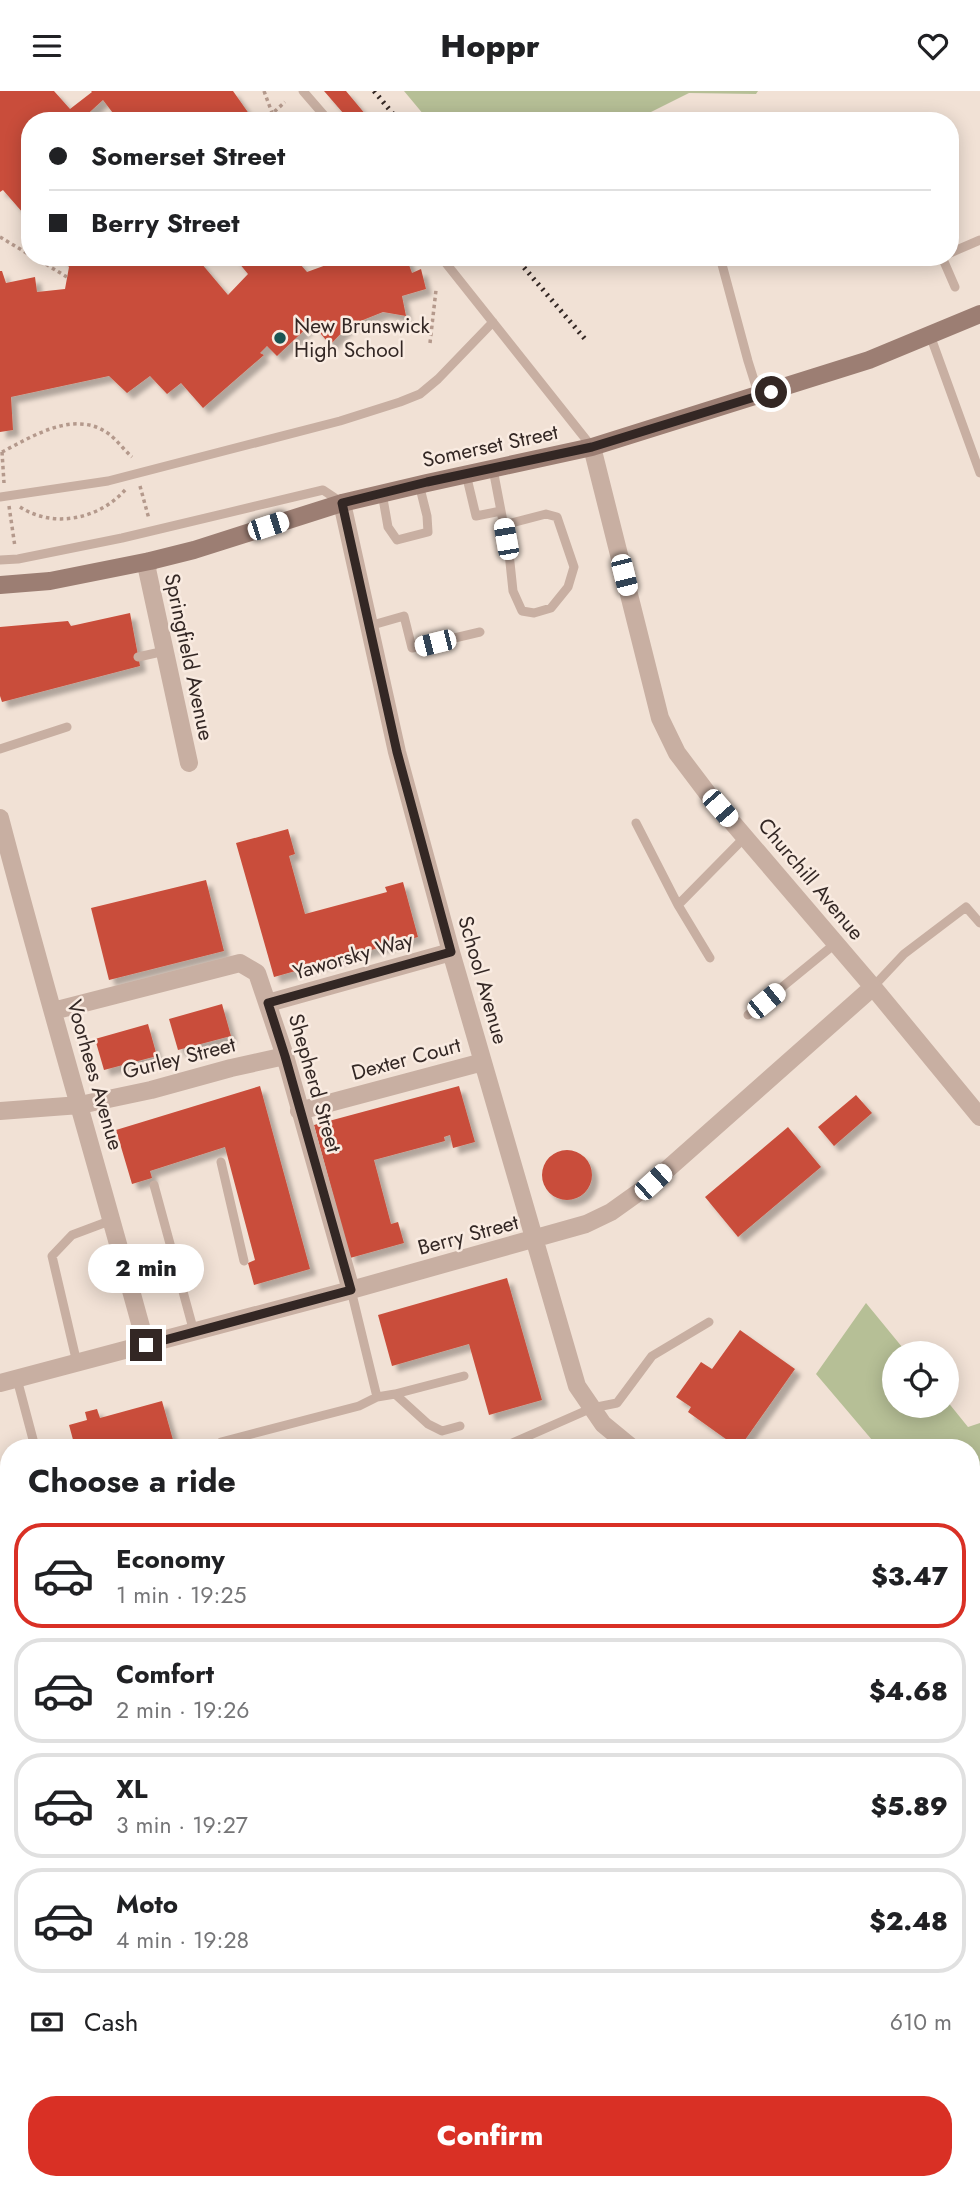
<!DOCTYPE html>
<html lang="en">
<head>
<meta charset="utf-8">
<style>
	:root { --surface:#fff; --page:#f2f2f2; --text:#202124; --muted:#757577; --line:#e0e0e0; --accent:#d93025 }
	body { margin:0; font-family:Jost,sans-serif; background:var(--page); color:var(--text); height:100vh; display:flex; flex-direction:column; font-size:26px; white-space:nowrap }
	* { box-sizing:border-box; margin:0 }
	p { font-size:23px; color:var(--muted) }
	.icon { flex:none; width:38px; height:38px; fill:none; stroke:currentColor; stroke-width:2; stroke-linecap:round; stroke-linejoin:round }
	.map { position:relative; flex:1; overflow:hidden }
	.side { position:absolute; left:0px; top:1348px; width:980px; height:751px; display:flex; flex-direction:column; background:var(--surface); border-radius:28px 28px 0 0; box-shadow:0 4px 18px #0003 }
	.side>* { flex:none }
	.guide { position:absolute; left:21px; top:21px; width:938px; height:154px; border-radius:28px; box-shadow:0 4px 18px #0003; display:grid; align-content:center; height:154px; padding:0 28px; background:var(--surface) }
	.tools { position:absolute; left:882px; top:1250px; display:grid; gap:14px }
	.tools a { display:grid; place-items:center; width:77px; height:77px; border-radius:50%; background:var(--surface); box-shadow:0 4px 18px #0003; font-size:35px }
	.end { position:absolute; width:32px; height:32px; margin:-16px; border:9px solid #332724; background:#fff; box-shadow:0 0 0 4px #fff }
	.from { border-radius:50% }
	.bubble { position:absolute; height:49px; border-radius:24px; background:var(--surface); box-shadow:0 4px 18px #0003; font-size:23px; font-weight:800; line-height:49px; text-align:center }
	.car { position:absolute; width:21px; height:42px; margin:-21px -10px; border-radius:9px; box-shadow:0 0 5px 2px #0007; background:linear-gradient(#fff 24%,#345 0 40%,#fff 0 76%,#345 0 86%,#fff 0) }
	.guide b { display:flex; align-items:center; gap:24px; height:66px; font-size:26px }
	.guide b+b { border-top:2px solid var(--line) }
	.guide i { width:18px; height:18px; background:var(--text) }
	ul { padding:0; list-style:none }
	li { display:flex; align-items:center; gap:21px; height:105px; margin:0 14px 10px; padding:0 14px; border:4px solid var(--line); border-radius:28px }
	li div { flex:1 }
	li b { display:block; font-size:26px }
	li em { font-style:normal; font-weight:800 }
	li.on { border-color:var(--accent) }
	li>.icon { width:63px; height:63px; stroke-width:1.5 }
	h2 { padding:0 28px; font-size:32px; line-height:84px }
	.pay { display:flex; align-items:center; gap:18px; height:77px; padding:0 28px; font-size:26px }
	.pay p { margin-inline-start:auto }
	.button { display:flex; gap:14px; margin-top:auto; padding:14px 28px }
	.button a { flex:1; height:80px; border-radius:28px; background:var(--accent); color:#fff; font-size:28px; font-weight:800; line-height:80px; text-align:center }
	header { display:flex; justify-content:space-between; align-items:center; height:91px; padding:0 28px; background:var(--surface); font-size:32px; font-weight:800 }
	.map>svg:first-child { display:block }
	.green { fill:#b6bf96 }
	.building { fill:#c94e3b; filter:url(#shadow) }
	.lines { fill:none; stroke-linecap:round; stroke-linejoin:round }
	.path { stroke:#b4998c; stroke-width:3.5; stroke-dasharray:3.5 3.5; stroke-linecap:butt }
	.lane { stroke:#c8afa2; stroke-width:9 }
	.street { stroke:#c8afa2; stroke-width:18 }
	.secondary { stroke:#9c7e73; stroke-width:18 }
	.rail { stroke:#332724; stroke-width:5; stroke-dasharray:2 5; stroke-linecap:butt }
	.route { stroke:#332724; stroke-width:9 }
	.poi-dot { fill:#1a5452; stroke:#f9ebe1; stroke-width:2.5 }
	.labels { text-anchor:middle; stroke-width:5; stroke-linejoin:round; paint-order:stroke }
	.poi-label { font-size:21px; fill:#332724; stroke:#f9ebe1; text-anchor:start }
	.street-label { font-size:21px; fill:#332724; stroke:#f9ebe1 }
</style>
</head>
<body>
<header><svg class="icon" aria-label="menu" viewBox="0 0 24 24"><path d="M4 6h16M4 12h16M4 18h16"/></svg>Hoppr<svg class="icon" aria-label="heart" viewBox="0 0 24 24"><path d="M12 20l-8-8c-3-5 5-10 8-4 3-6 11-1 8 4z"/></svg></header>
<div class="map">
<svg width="980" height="2098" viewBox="0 0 980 2098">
	<defs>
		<filter id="shadow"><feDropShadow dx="6" dy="6" stdDeviation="2" flood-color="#0004"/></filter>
	</defs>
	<rect width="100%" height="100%" fill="#f1e1d5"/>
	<path class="green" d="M404,0H758L756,3L689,2L633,30H429Z
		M866,1212L907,1262H894V1314H947V1310L968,1336L980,1332V2098H779L774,2090H971V1356H878L816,1283Z"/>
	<path class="building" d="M0,0H54L70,18L92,1L91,0H233L252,27L250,30H119L103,9L80,30H30V130L3,99L0,101Z
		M324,0H346L371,30H350Z
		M61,166H196L228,204L248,183L234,166H294L307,181L348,166H406L412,182L421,178L426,198L402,205L406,225L383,221L348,235L330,254L312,232L277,265L267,255L260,262L264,264L203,317L181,292L167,303L150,285L127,302L109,285L11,306L13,339L0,341V180H2L6,192L35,186L37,201L65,198L69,176Z
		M130,522L140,575L2,611L0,605V536L68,530L71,535Z
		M288,738L295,763L289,765L305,823L387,801L385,796L403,791L418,846L274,886L236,752Z
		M206,789L224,860L109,889L91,817Z
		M222,913L231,945L178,959L169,928Z
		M148,933L157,965L104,979L95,948Z
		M260,995L310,1178L254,1194L248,1172L255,1169L225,1056L150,1080L152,1087L132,1093L116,1039Z
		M459,995L475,1051L453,1057L450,1044L444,1046L445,1050L374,1069L391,1133L398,1131L404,1152L350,1167L314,1034Z
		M856,1004L872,1022L834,1055L818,1036Z
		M788,1036L821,1076L738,1146L705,1106Z
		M542 1084a25 25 0 1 1 50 0a25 25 0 1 1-50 0Z
		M507,1187L542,1309L489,1324L469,1253L392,1275L378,1224Z
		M740,1239L795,1278L740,1356H737L688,1321L691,1316L676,1306L701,1271L712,1278Z
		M162,1310L175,1356H75L69,1334L87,1329L85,1321L97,1318L100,1327Z"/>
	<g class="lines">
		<path class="path" d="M264,0L275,30
			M264,30L285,11
			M0,146L30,164
			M34,166L67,186
			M430,252L436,199
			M2,361C33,345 75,318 109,343C117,349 124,359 132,366
			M2,361L4,392
			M140,395L149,428
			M9,415L15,456
			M20,416C54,438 100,428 126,398"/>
		<path class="lane" d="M303,0L329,30
			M950,162L980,149
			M441,166L592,356
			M720,166L748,270L759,305
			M942,166L955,196
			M930,244L980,382
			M493,378L509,462L513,500L522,520L534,522L551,517L568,496L574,476L557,426L546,423L504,434
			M466,383L476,425L501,420
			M382,402L388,436L397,449L428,441L427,425L419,393
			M0,406L108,390L340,330L400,311L420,303L438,288L493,231
			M0,469L18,468L122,447L323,399L341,411
			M369,535L404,525L412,557L480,541
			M138,566L165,560
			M0,658L67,636
			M636,732L678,814L710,867
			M678,814L745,746
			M873,896L904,863L966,816L980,832
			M748,924L836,852
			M221,1071L244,1170
			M154,1094L194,1241
			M77,1272L52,1165L72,1144L112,1129
			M17,1288L35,1356
			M395,1303L464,1285
			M377,1306L395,1303L428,1333L442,1340L460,1335
			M221,1351L359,1315L377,1306L351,1199
			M503,1356L592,1317L617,1312L652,1265L709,1231
			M219,2098L224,2090
			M442,2098L448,2090"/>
		<path class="street" d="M592,356L660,627L677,662L708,703L873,896L980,1026
			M342,412L397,661L451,861L577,1295L603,1333L631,1356
			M150,470L147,478L189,672
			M0,727C46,903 98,1078 146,1254
			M268,912L451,861
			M53,920L240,872L257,882L285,965L351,1199
			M0,1020L80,1014L151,999L231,977L285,965
			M299,1020L483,971
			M0,1292L351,1199L586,1133L611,1121L653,1091L873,896
			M0,1601L9,1603
			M0,1808L9,1811
			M0,2014L4,2015"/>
		<path class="secondary" d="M0,494L50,490L150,470L194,459L342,412L427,392L592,356L869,269L980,223"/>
		<path class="rail" d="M374,0L399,30
			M515,166L585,248"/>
	</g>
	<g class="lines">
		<path class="route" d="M146,1254L351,1199L285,965L268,912L451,861L397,661L342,412L427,391L592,356L771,301"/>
	</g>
	<circle class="poi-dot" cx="280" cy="247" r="7"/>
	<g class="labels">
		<g class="poi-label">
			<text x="294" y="242">New Brunswick<tspan x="294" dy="24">High School</tspan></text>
		</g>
		<g class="street-label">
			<text transform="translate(490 355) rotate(-12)" y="7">Somerset Street</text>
			<text transform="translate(189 566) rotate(78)" y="7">Springfield Avenue</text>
			<text transform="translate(811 788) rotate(50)" y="7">Churchill Avenue</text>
			<text transform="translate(353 865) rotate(-16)" y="7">Yaworsky Way</text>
			<text transform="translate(483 889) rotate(74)" y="7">School Avenue</text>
			<text transform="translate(179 967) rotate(-14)" y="7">Gurley Street</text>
			<text transform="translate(406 968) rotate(-15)" y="7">Dexter Court</text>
			<text transform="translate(95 984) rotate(74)" y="7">Voorhees Avenue</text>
			<text transform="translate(315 992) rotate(74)" y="7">Shepherd Street</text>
			<text transform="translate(468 1144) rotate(-15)" y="7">Berry Street</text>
		</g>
	</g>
</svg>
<div class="tools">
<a><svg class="icon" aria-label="locate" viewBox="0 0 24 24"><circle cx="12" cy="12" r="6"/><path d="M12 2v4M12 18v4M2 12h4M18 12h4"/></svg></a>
</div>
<i class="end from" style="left:771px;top:301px"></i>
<i class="end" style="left:146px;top:1254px"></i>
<div class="bubble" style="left:88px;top:1153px;width:116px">2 min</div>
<i class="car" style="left:268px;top:435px;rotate:72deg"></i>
<i class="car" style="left:506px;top:448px;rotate:350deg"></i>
<i class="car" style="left:624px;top:484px;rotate:166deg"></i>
<i class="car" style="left:435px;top:552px;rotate:256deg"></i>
<i class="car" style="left:720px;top:717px;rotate:139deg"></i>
<i class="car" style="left:766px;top:910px;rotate:51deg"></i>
<i class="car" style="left:653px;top:1091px;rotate:48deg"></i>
<div class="guide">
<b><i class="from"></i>Somerset Street</b>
<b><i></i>Berry Street</b>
</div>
<section class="side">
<h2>Choose a ride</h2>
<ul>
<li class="on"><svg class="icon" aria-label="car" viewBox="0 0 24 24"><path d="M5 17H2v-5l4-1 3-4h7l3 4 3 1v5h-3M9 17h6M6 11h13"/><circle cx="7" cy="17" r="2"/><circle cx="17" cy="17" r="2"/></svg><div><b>Economy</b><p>1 min · 19:25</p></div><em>$3.47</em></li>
<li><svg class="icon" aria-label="car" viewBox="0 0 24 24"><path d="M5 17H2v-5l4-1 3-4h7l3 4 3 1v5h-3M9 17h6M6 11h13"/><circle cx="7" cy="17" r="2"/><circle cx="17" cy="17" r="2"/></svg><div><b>Comfort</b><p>2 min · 19:26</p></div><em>$4.68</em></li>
<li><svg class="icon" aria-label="car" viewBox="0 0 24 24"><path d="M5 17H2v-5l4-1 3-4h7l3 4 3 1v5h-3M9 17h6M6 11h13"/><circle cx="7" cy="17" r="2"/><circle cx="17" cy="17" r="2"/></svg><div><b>XL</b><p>3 min · 19:27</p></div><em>$5.89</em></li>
<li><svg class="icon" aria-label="car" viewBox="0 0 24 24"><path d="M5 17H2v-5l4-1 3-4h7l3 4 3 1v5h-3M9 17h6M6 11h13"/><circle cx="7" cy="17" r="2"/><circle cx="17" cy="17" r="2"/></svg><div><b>Moto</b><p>4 min · 19:28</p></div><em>$2.48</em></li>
</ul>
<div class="pay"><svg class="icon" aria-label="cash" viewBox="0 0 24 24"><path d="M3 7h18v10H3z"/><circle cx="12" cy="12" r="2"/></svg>Cash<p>610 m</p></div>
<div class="button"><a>Confirm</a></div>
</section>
</div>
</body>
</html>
